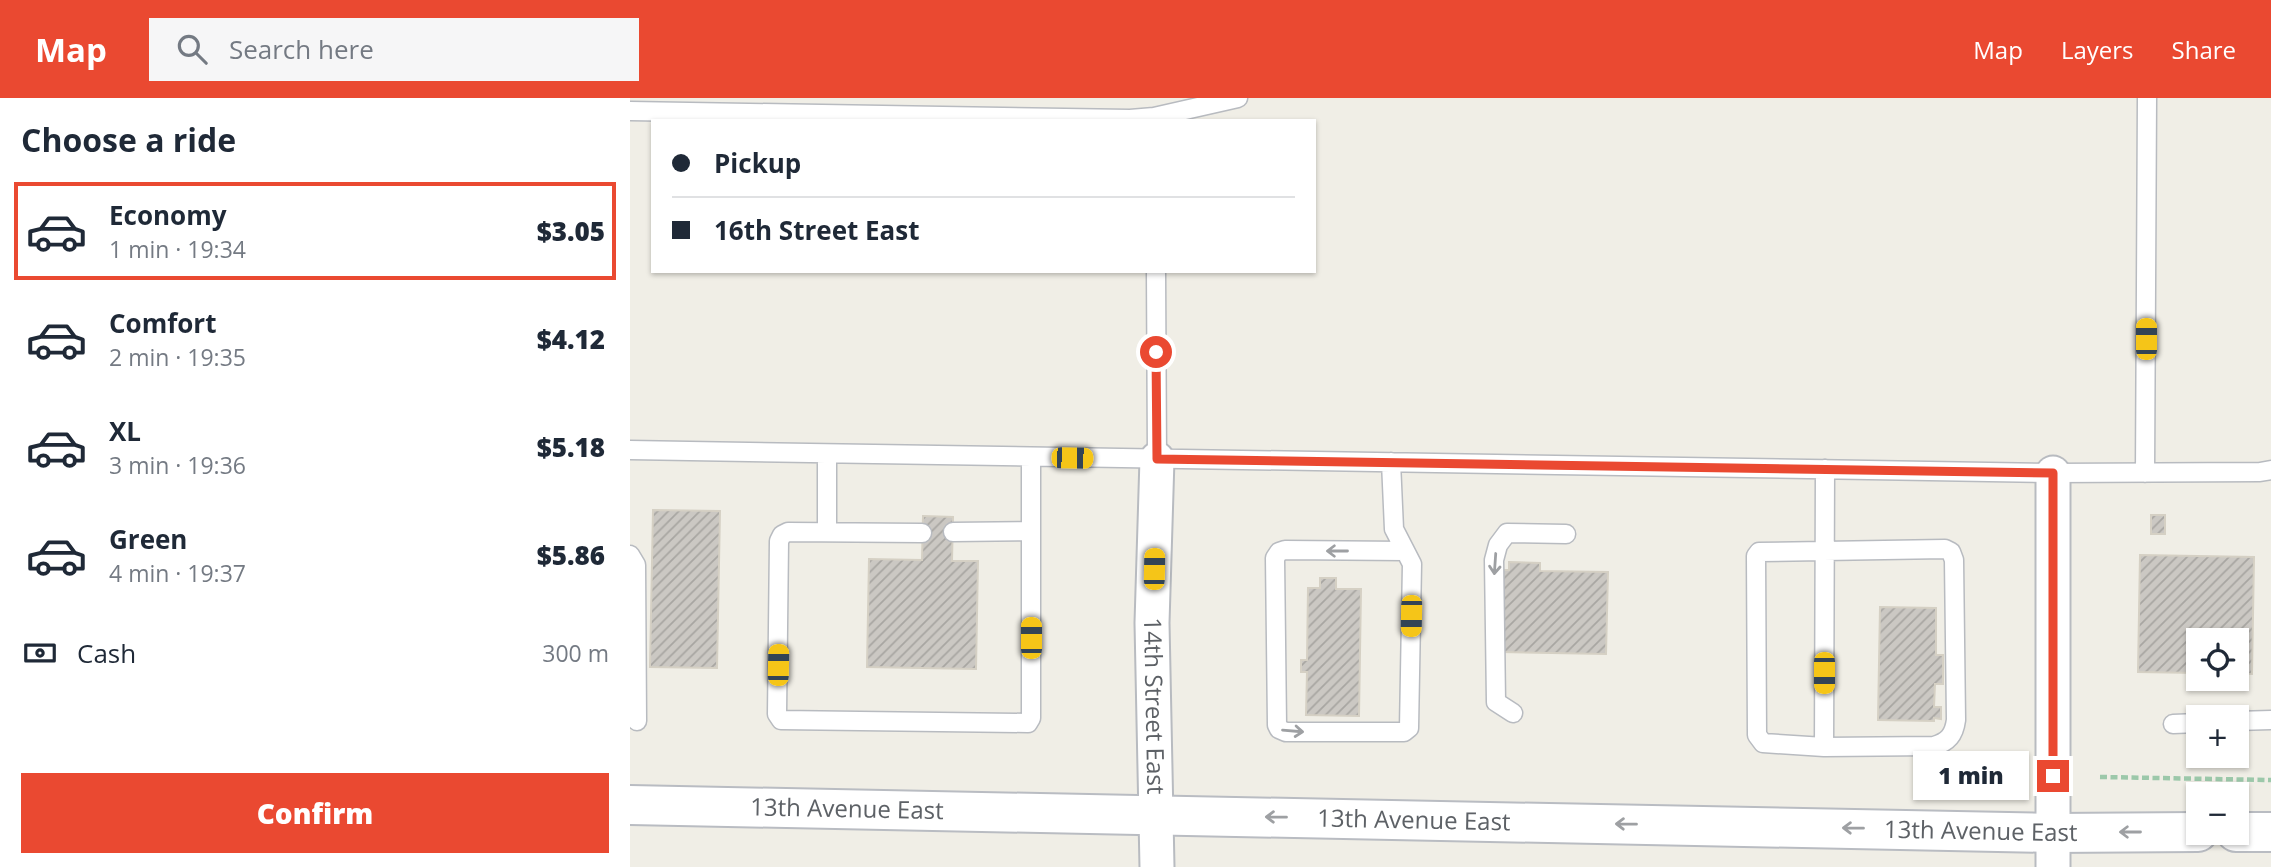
<!DOCTYPE html>
<html lang="en">
<head>
<meta charset="utf-8">
<style>
	:root { --surface:#fff; --page:#f6f6f7; --text:#1f2937; --muted:#747a83; --line:#e0e1e3; --accent:#ea4931 }
	body { margin:0; font-family:"Open Sans",sans-serif; background:var(--page); color:var(--text); height:100vh; display:flex; flex-direction:column; font-size:26px; white-space:nowrap }
	* { box-sizing:border-box; margin:0 }
	p { font-size:23px; color:var(--muted) }
	.icon { flex:none; width:38px; height:38px; fill:none; stroke:currentColor; stroke-width:2; stroke-linecap:round; stroke-linejoin:round }
	.map { position:relative; flex:1; overflow:hidden }
	.panel { display:flex; flex-direction:column; background:var(--surface); width:630px }
	.panel>* { flex:none }
	.guide { position:absolute; left:21px; top:21px; width:665px; height:154px; border-radius:0px; box-shadow:0 2px 5px #0004; display:grid; align-content:center; height:154px; padding:0 21px; background:var(--surface) }
	.tools { position:absolute; left:1556px; top:530px; display:grid; gap:14px }
	.tools a { display:grid; place-items:center; width:63px; height:63px; border-radius:0px; background:var(--surface); box-shadow:0 2px 5px #0004; font-size:35px }
	.end { position:absolute; width:32px; height:32px; margin:-16px; border:9px solid #ea4931; background:#fff; box-shadow:0 0 0 4px #fff }
	.from { border-radius:50% }
	.bubble { position:absolute; height:49px; border-radius:0px; background:var(--surface); box-shadow:0 2px 5px #0004; font-size:23px; font-weight:800; line-height:49px; text-align:center }
	.car { position:absolute; width:21px; height:42px; margin:-21px -10px; border-radius:9px; box-shadow:0 0 5px 2px #0007; background:linear-gradient(#f5c518 24%,#345 0 40%,#f5c518 0 76%,#345 0 86%,#f5c518 0) }
	.guide b { display:flex; align-items:center; gap:24px; height:66px; font-size:26px }
	.guide b+b { border-top:2px solid var(--line) }
	.guide i { width:18px; height:18px; background:var(--text) }
	ul { padding:0; list-style:none }
	li { display:flex; align-items:center; gap:21px; height:98px; margin:0 14px 10px; padding:0 7px; border:4px solid transparent; border-radius:0px }
	li div { flex:1 }
	li b { display:block; font-size:26px }
	li em { font-style:normal; font-weight:800 }
	li.selected { border-color:var(--accent) }
	li>.icon { width:63px; height:63px; stroke-width:1.5 }
	h2 { padding:0 21px; font-size:32px; line-height:84px }
	.pay { display:flex; align-items:center; gap:18px; height:77px; padding:0 21px; font-size:26px }
	.pay p { margin-inline-start:auto }
	.button { display:flex; gap:14px; margin-top:auto; padding:14px 21px }
	.button a { flex:1; height:80px; border-radius:0px; background:var(--accent); color:#fff; font-size:28px; font-weight:800; line-height:80px; text-align:center }
	header { display:flex; align-items:center; gap:42px; box-sizing:border-box; height:98px; padding:0 35px; background:var(--accent); color:#fff }
	header strong { font-size:33px }
	nav { display:flex; gap:38px; margin-inline-start:auto; font-size:24px }
	.search { width:490px; height:63px; background:var(--page); display:flex; align-items:center; gap:18px; box-sizing:border-box; padding:0 24px; border-radius:0px; color:var(--muted); font-size:26px }
	main { display:flex; flex:1; min-height:0 }
	.map>svg:first-child { display:block }
	.building { fill:url(#building-hatch); stroke:#d5d0c4; stroke-width:2 }
	.lines { fill:none; stroke-linecap:round; stroke-linejoin:round }
	.lane-casing { stroke:#b8bbc0; stroke-width:21 }
	.street-casing { stroke:#b8bbc0; stroke-width:37 }
	.secondary-casing { stroke:#b9bcc2; stroke-width:42 }
	.path { stroke:#9cc8aa; stroke-width:4.5; stroke-dasharray:7 3.5; stroke-linecap:butt }
	.lane { stroke:#fff; stroke-width:18 }
	.street { stroke:#fff; stroke-width:33 }
	.secondary { stroke:#fff; stroke-width:38 }
	.oneway { stroke:#9ea0a3 }
	.route { stroke:#ea4931; stroke-width:9 }
	.labels { text-anchor:middle; stroke-width:7; stroke-linejoin:round; paint-order:stroke }
	.street-label { font-size:24px; fill:#5d6166; stroke:#fff }
</style>
</head>
<body>
<header>
<strong>Map</strong>
<div class="search"><svg class="icon" aria-label="search" viewBox="0 0 24 24"><circle cx="10" cy="10" r="6"/><path d="M15 15l6 6"/></svg>Search here</div>
<nav><a>Map</a><a>Layers</a><a>Share</a></nav>
</header>
<main>
<section class="panel">
<h2>Choose a ride</h2>
<ul>
<li class="selected"><svg class="icon" aria-label="car" viewBox="0 0 24 24"><path d="M5 17H2v-5l4-1 3-4h7l3 4 3 1v5h-3M9 17h6M6 11h13"/><circle cx="7" cy="17" r="2"/><circle cx="17" cy="17" r="2"/></svg><div><b>Economy</b><p>1 min · 19:34</p></div><em>$3.05</em></li>
<li><svg class="icon" aria-label="car" viewBox="0 0 24 24"><path d="M5 17H2v-5l4-1 3-4h7l3 4 3 1v5h-3M9 17h6M6 11h13"/><circle cx="7" cy="17" r="2"/><circle cx="17" cy="17" r="2"/></svg><div><b>Comfort</b><p>2 min · 19:35</p></div><em>$4.12</em></li>
<li><svg class="icon" aria-label="car" viewBox="0 0 24 24"><path d="M5 17H2v-5l4-1 3-4h7l3 4 3 1v5h-3M9 17h6M6 11h13"/><circle cx="7" cy="17" r="2"/><circle cx="17" cy="17" r="2"/></svg><div><b>XL</b><p>3 min · 19:36</p></div><em>$5.18</em></li>
<li><svg class="icon" aria-label="car" viewBox="0 0 24 24"><path d="M5 17H2v-5l4-1 3-4h7l3 4 3 1v5h-3M9 17h6M6 11h13"/><circle cx="7" cy="17" r="2"/><circle cx="17" cy="17" r="2"/></svg><div><b>Green</b><p>4 min · 19:37</p></div><em>$5.86</em></li>
</ul>
<div class="pay"><svg class="icon" aria-label="cash" viewBox="0 0 24 24"><path d="M3 7h18v10H3z"/><circle cx="12" cy="12" r="2"/></svg>Cash<p>300 m</p></div>
<div class="button"><a>Confirm</a></div>
</section>
<div class="map">
<svg width="1641" height="769" viewBox="0 0 1641 769">
	<defs>
		<pattern id="building-hatch" width="6" height="6" patternUnits="userSpaceOnUse" patternTransform="scale(1.75)"><rect width="6" height="6" fill="#cbc8c3"/><path d="M-1 1l2-2M0 6l6-6M5 7l2-2" fill="none" stroke="#a8a6a2"/></pattern>
	</defs>
	<rect width="100%" height="100%" fill="#f0eee6"/>
	<path class="building" d="M23,412L90,413L87,570L20,569Z
		M1521,417H1535V436H1521Z
		M293,418L323,419L322,463H348L346,571L237,569L239,461L292,462Z
		M1510,457L1624,459L1622,576L1606,575V542H1568V575L1508,574Z
		M879,464L910,465V473L978,474L976,556L871,554L873,472H879Z
		M690,480H706V491H731L729,618L676,617L677,574H671V562H677L678,490H690Z
		M1250,509L1306,510V557H1313V586H1305L1304,609H1311V621L1304,620V623L1248,622Z"/>
	<g class="lines">
		<g class="lane-casing">
			<path id="lane" d="M0,13L500,21L524,19V23
				M524,19L608,0
				M526,173L527,361
				M0,352L1423,375L1630,374L1641,372
				M761,364L764,431L782,466L779,630L774,634H656L649,631L647,627L645,460L649,454L655,452L775,453
				M1515,375L1517,0
				M197,434V356
				M323,434L401,433
				M292,435L158,434L152,437L149,443L147,616L151,622L398,625L401,620V359
				M1315,451L1321,454L1324,462L1326,622C1324,637 1318,644 1304,648L1194,649L1133,645L1127,637L1126,458L1129,454Z
				M0,457L6,467L7,623
				M883,615L866,604L864,462L868,447L877,435L936,436
				M1606,623L1641,622
				M1543,626L1568,625
				M1194,649L1195,371"/>
		</g>
		<g class="street-casing">
			<g id="street">
				<path id="s1" d="M527,361L522,525L527,769"/>
				<path d="M1423,375V769"/>
			</g>
		</g>
		<g class="secondary-casing">
			<g id="secondary">
				<path id="s2" d="M0,707L1423,735L1568,734"/>
				<path d="M1606,734H1641"/>
			</g>
		</g>
		<path class="path" d="M1470,679L1641,682"/>
		<use href="#lane" class="lane"/>
		<use href="#street" class="street"/>
		<use href="#secondary" class="secondary"/>
	</g>
	<defs><path id="oneway-shaft" d="M-6 0H5M1.5-3L5.5 0L1.5 3" fill="none" stroke-width="1.6" stroke-linecap="round" stroke-linejoin="round" transform="scale(1.75)"/></defs>
	<g class="oneway">
		<use href="#oneway-shaft" transform="translate(707 453) rotate(-180)"/>
		<use href="#oneway-shaft" transform="translate(865 466) rotate(94)"/>
		<use href="#oneway-shaft" transform="translate(663 633) rotate(5)"/>
		<use href="#oneway-shaft" transform="translate(646 719) rotate(-179)"/>
		<use href="#oneway-shaft" transform="translate(996 726) rotate(-179)"/>
		<use href="#oneway-shaft" transform="translate(1223 730) rotate(-179)"/>
		<use href="#oneway-shaft" transform="translate(1500 734) rotate(180)"/>
	</g>
	<g class="lines">
		<path class="route" d="M526,254L527,361L1423,375V678"/>
	</g>
	<g class="labels">
		<g class="street-label">
			<text dy="8" stroke="none"><textPath href="#s1" startOffset="247">14th Street East</textPath></text>
			<text dy="8" stroke="none"><textPath href="#s2" startOffset="217">13th Avenue East</textPath></text>
			<text dy="8" stroke="none"><textPath href="#s2" startOffset="784">13th Avenue East</textPath></text>
			<text dy="8" stroke="none"><textPath href="#s2" startOffset="1351">13th Avenue East</textPath></text>
		</g>
	</g>
</svg>
<div class="tools">
<a><svg class="icon" aria-label="locate" viewBox="0 0 24 24"><circle cx="12" cy="12" r="6"/><path d="M12 2v4M12 18v4M2 12h4M18 12h4"/></svg></a>
<a>+</a>
<a>−</a>
</div>
<i class="end from" style="left:526px;top:254px"></i>
<i class="end" style="left:1423px;top:678px"></i>
<div class="bubble" style="left:1283px;top:653px;width:116px">1 min</div>
<i class="car" style="left:1516px;top:241px;rotate:0deg"></i>
<i class="car" style="left:442px;top:360px;rotate:91deg"></i>
<i class="car" style="left:524px;top:471px;rotate:1deg"></i>
<i class="car" style="left:781px;top:518px;rotate:181deg"></i>
<i class="car" style="left:401px;top:540px;rotate:0deg"></i>
<i class="car" style="left:148px;top:567px;rotate:1deg"></i>
<i class="car" style="left:1194px;top:575px;rotate:180deg"></i>
<div class="guide">
<b><i class="from"></i>Pickup</b>
<b><i></i>16th Street East</b>
</div>
</div>
</main>
</body>
</html>
